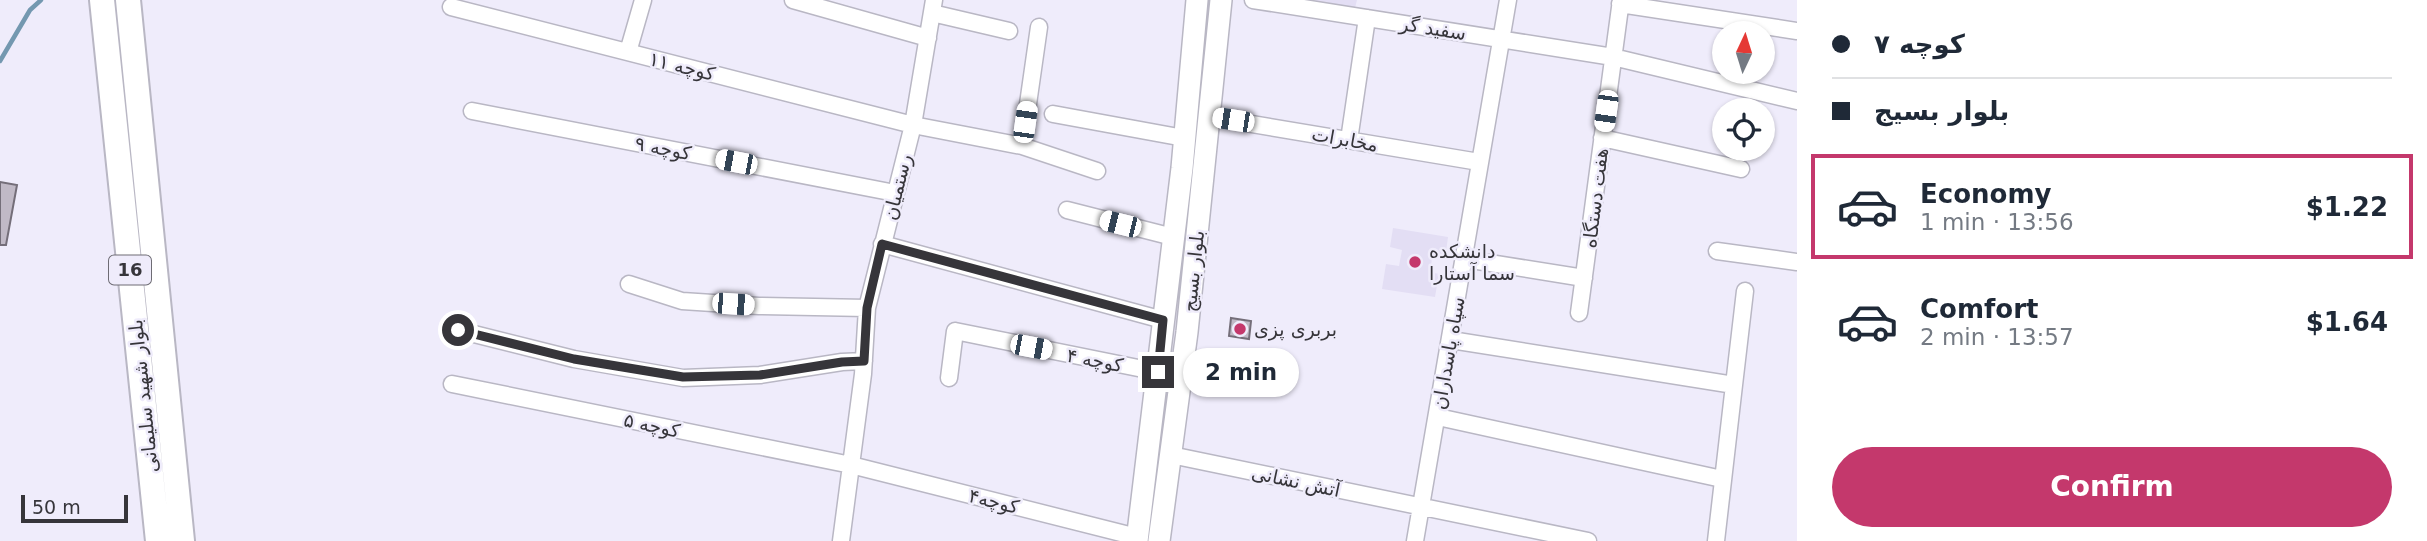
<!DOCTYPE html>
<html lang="en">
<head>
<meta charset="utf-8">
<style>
	:root { --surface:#fff; --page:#f2f2f3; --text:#1f2937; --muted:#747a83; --line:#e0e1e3; --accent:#c4386c }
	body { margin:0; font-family:"DejaVu Sans","Noto Naskh Arabic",sans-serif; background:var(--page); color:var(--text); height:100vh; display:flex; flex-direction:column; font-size:26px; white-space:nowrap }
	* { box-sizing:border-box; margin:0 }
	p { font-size:23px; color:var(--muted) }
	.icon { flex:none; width:38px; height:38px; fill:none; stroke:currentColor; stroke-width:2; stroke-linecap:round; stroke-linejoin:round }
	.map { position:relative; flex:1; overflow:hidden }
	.drawer { display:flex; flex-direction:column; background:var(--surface); width:630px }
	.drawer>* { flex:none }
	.banner { display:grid; align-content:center; height:154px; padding:0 35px; background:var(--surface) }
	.needle { width:46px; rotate:4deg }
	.buttons { position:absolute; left:1712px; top:21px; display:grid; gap:14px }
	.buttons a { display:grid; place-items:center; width:63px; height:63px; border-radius:50%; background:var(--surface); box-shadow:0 2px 5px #0004; font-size:35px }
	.scale { position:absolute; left:21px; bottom:18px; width:107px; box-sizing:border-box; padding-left:7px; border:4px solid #36353a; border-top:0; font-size:19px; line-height:24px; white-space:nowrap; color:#36353a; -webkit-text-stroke:5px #efecfb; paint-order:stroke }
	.end { position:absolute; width:32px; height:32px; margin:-16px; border:9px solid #36353a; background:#fff; box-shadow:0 0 0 4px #fff }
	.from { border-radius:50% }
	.bubble { position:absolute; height:49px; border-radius:24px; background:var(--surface); box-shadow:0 2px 5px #0004; font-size:23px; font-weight:700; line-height:49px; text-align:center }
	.car { position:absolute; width:21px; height:42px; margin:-21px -10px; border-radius:9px; box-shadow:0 0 5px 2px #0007; background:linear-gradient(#fff 24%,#345 0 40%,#fff 0 76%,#345 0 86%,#fff 0) }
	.banner b { display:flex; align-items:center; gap:24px; height:66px; font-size:26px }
	.banner b+b { border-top:2px solid var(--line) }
	.banner i { width:18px; height:18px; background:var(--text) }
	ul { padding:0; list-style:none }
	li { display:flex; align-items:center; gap:21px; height:105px; margin:0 14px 10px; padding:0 21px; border:4px solid transparent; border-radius:0px }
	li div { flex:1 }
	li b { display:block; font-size:26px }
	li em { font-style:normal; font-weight:700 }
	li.current { border-color:var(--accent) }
	li>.icon { width:63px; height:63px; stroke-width:1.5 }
	.action { display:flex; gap:14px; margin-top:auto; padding:14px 35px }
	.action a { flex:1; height:80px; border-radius:42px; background:var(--accent); color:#fff; font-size:28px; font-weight:700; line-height:80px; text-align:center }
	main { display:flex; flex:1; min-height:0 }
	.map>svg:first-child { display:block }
	.built { fill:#e3def4 }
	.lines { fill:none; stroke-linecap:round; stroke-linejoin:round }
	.stream { stroke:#7498b0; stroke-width:4.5 }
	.building { fill:#c0b9c6; stroke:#746e79; stroke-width:2 }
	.minor-casing { stroke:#b9b7c4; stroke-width:19 }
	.major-casing { stroke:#b9b7c4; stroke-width:24 }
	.highway-casing { stroke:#b9b7c4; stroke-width:28 }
	.minor { stroke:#fff; stroke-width:16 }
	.major { stroke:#fff; stroke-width:21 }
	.highway { stroke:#fff; stroke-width:24 }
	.route { stroke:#36353a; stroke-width:9 }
	.poi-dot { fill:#c4386c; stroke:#efecfb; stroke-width:2.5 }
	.labels { text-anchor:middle; stroke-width:5; stroke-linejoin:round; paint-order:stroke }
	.shield { fill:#efecfb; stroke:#6e6c74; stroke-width:2 }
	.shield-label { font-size:18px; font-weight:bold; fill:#36353a }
	.street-label { font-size:19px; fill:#36353a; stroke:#efecfb }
	.poi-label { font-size:19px; fill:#36353a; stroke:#efecfb; text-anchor:start }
</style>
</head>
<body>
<main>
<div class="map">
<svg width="1797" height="541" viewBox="0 0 1797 541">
	<rect width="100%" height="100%" fill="#efecfb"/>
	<path class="built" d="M1297,0H1357L1355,8Z
		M1393,228L1448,237L1445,259H1432L1430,272L1439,274L1435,297L1382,289L1386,264L1399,266L1402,250L1390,247Z"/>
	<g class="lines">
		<path class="stream" d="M0,61L30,10L41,0"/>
	</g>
	<path class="building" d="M0,182L17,185L6,245H0Z
		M1231,318L1251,321L1249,339L1229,336Z"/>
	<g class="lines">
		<g class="minor-casing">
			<path id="minor" d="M793,0L928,38
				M1253,0L1613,57L1797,101
				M1620,4L1797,31
				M451,7L913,125L1022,146L1097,171
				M932,13L1009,31
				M628,52L643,0
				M472,111L895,193
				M1053,114L1184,138
				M1210,117L1479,162
				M1602,138L1741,169
				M1349,140L1367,18
				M1022,146L1039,27
				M1067,210L1173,237
				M882,244L1163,320
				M1717,251L1797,262
				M1465,259L1584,278
				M629,284L682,301L759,306L867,308
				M1579,313L1621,0
				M458,330L574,359L683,378L760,375L842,362L864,361
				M1451,340L1734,385L1716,541
				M949,378L955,331L1158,372
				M452,384L851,465L1137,537
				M1734,385L1745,291
				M1438,417L1722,479
				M1171,455L1588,541
				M841,541L863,374L867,308L913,125L934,0
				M1415,541L1508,0"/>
		</g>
		<g class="major-casing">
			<path id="major" d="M1137,541L1182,168L1197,0
				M1159,541L1187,332L1221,0"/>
		</g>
		<g class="highway-casing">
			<path id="highway" d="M102,0L158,541
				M128,0L182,541"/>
		</g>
		<use href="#minor" class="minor"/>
		<use href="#major" class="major"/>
		<use href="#highway" class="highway"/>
	</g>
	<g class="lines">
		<path class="route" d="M458,330L574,359L683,377L760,375L842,362L864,361L867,308L882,244L1163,320L1158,372"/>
	</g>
	<g class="poi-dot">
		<circle cx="1415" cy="262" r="7"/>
		<circle cx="1240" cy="329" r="7"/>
	</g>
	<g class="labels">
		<rect class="shield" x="109" y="255.5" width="42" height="29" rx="5"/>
		<g class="shield-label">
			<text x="130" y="276">16</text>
		</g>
		<g class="street-label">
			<text transform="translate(1433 28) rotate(9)" y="7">سفید گر</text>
			<text transform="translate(682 66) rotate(14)" y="7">کوچه ۱۱</text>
			<text transform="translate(1345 139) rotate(10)" y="7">مخابرات</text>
			<text transform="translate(663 148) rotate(11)" y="7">کوچه ۹</text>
			<text transform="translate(897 187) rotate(-76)" y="7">رستمیان</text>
			<text transform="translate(1595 198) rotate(-83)" y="7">هفت دستگاه</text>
			<text transform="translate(1193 271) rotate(-84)" y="7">بلوار بسیج</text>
			<text transform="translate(1448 353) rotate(-80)" y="7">سپاه پاسداران</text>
			<text transform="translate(1095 360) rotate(11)" y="7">کوچه ۴</text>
			<text transform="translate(143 396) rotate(-96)" y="7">بلوار شهید سلیمانی</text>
			<text transform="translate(652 425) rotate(12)" y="7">کوچه ۵</text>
			<text transform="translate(1296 481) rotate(12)" y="7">آتش نشانی</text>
			<text transform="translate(994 501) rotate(14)" y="7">کوچه۴</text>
		</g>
		<g class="poi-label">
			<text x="1429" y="258">دانشکده<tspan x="1429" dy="22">سما آستارا</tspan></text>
			<text x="1254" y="336">بربری پزی</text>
		</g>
	</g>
</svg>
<div class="buttons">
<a><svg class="needle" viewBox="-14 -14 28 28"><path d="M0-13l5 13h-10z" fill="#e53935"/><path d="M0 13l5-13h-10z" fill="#747a83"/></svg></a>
<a><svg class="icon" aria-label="locate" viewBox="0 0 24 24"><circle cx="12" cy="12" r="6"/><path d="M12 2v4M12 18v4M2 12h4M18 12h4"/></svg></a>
</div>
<div class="scale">50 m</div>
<i class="end from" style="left:458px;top:330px"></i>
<i class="end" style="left:1158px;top:372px"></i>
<div class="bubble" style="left:1183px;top:348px;width:116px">2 min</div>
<i class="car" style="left:1606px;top:111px;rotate:188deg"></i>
<i class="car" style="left:1233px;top:120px;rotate:279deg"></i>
<i class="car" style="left:1025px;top:122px;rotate:8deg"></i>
<i class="car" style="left:736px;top:162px;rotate:281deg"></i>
<i class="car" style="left:1120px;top:224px;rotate:284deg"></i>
<i class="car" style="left:733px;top:304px;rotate:94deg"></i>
<i class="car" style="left:1031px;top:347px;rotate:101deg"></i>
</div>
<section class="drawer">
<div class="banner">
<b><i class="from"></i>کوچه ۷</b>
<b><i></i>بلوار بسیج</b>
</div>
<ul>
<li class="current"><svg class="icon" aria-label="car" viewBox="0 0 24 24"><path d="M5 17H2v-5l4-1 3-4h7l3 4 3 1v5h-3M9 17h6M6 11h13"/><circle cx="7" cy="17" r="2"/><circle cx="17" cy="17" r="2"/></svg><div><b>Economy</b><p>1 min · 13:56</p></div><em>$1.22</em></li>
<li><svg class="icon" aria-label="car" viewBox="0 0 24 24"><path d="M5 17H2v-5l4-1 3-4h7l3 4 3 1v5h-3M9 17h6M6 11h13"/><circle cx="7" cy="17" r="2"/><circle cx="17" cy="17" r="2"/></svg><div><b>Comfort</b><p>2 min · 13:57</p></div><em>$1.64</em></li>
</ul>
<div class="action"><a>Confirm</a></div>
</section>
</main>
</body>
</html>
